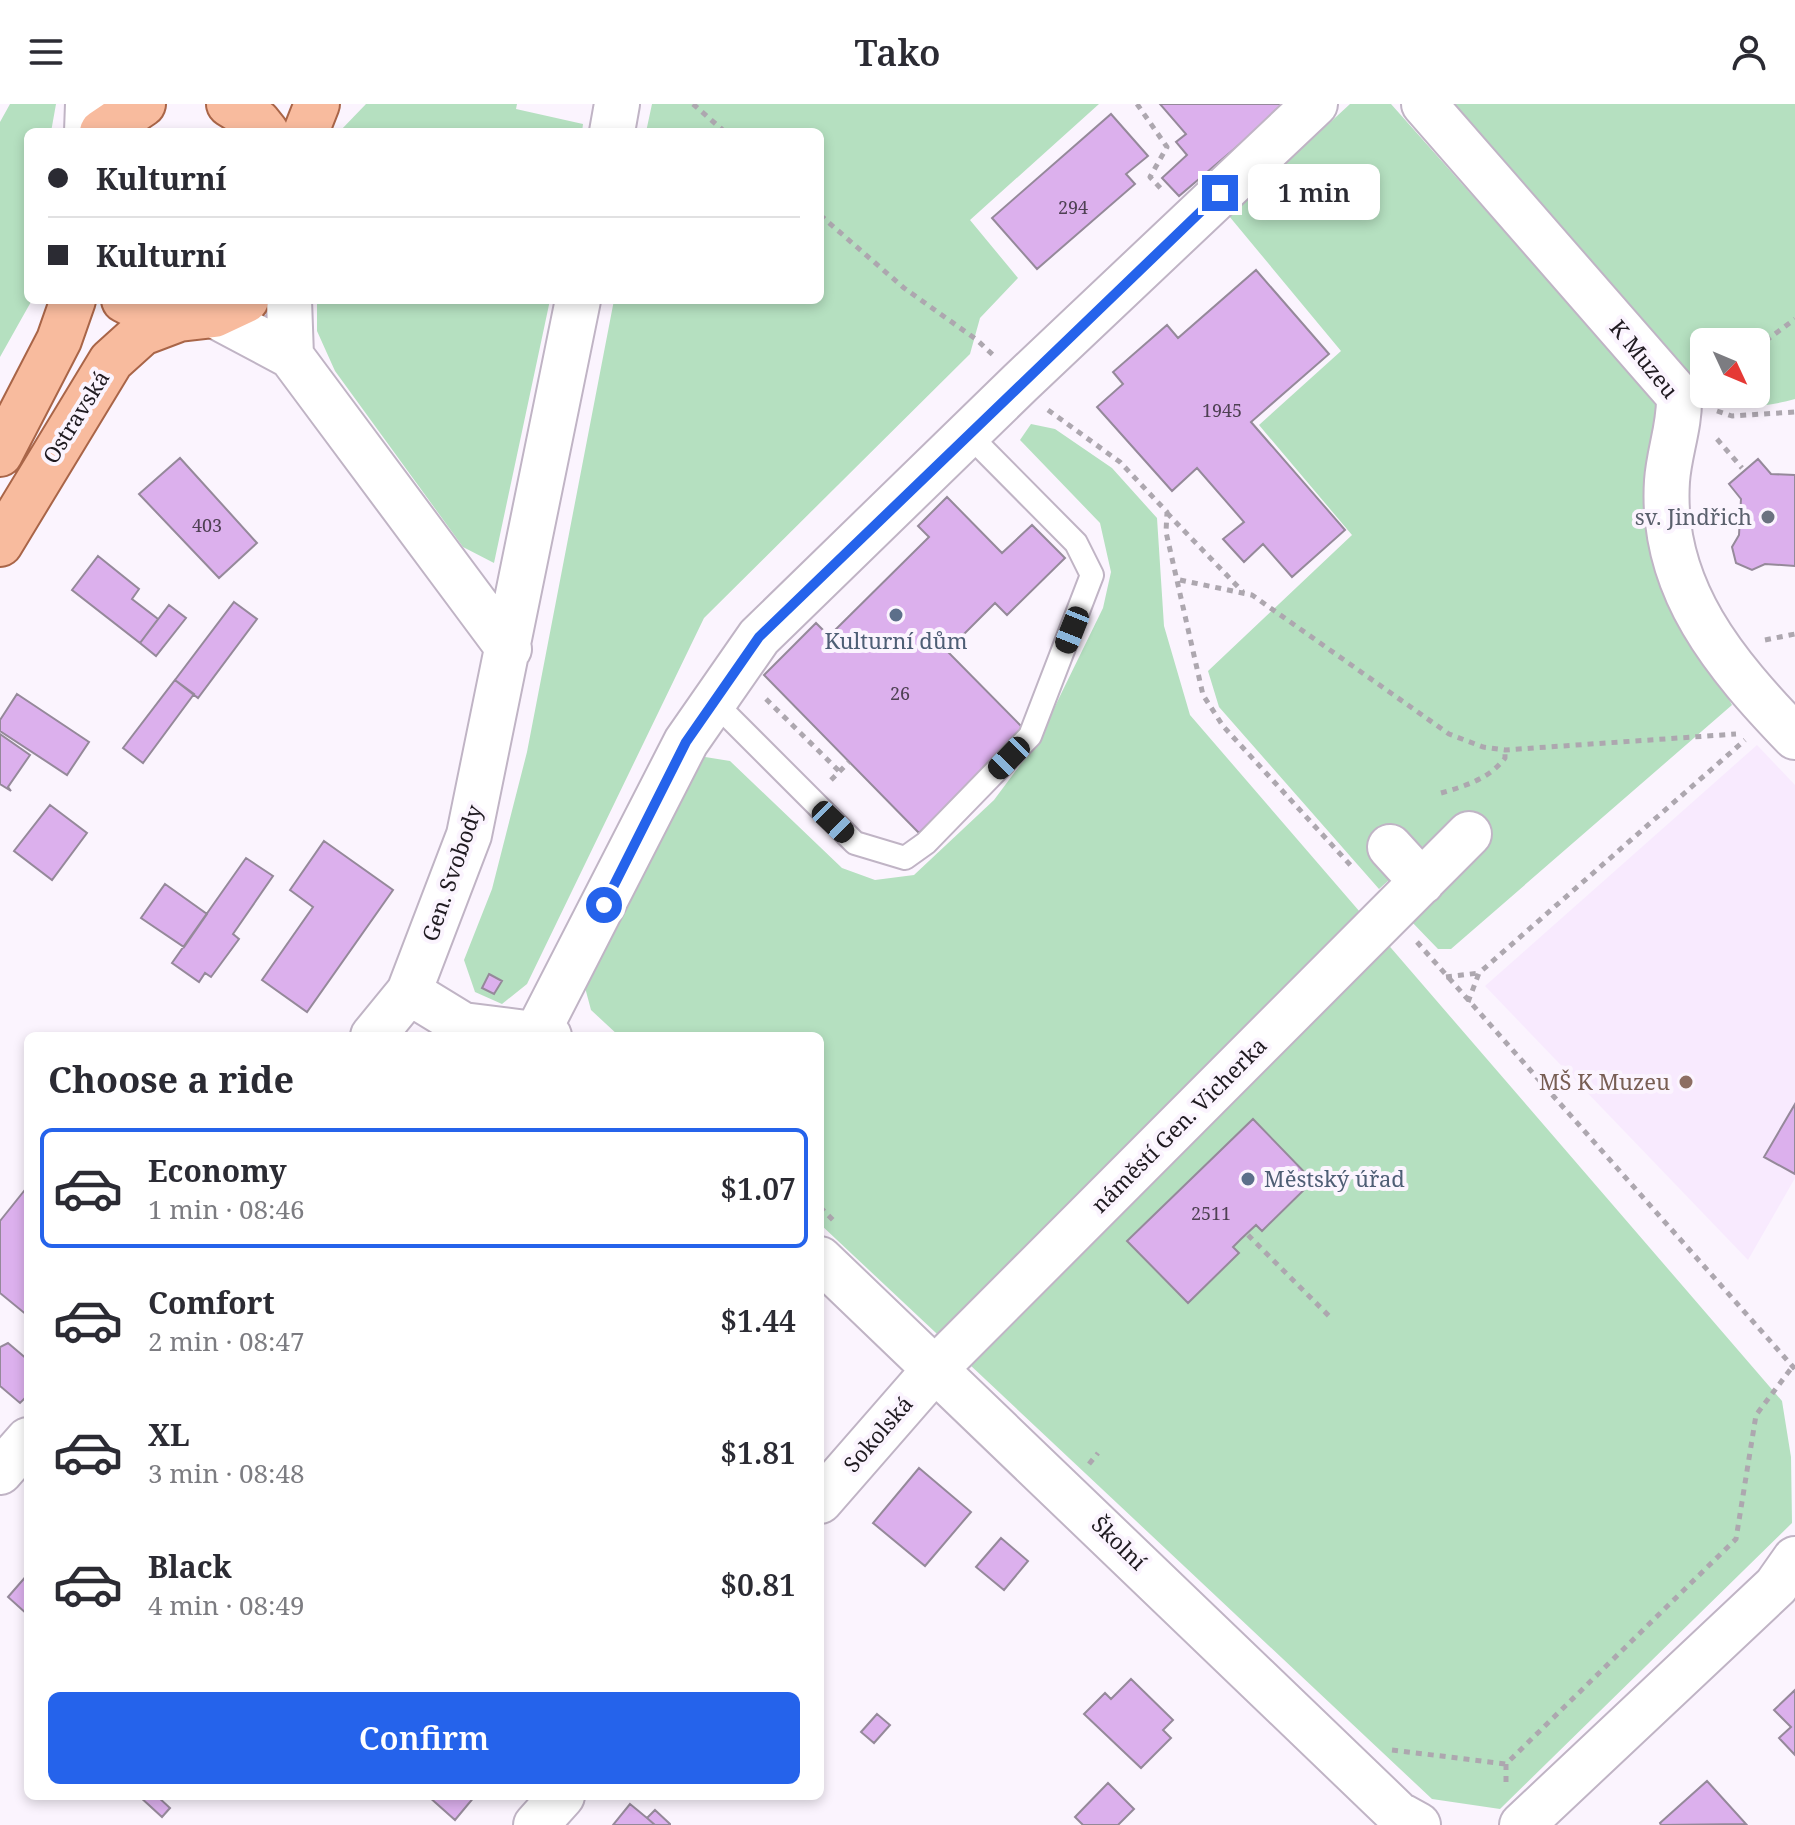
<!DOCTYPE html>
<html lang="en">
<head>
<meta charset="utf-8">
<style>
	:root { --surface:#fff; --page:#f2f2f3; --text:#2b2b33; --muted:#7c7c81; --line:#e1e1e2; --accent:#2563eb }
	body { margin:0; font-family:"Noto Serif",serif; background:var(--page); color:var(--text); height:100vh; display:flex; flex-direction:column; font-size:30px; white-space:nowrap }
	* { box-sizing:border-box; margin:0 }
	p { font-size:26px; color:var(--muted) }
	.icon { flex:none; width:44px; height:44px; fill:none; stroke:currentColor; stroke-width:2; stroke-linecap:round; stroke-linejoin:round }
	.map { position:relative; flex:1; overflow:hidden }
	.sheet { position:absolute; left:24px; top:928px; width:800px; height:768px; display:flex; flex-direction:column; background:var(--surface); border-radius:12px; box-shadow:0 4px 12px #0003 }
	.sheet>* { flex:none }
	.guide { position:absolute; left:24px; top:24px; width:800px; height:176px; border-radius:12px; box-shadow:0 4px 12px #0003; display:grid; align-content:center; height:176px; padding:0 24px; background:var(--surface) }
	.needle { width:52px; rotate:134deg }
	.buttons { position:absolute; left:1690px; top:224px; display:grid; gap:16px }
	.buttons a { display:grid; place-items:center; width:80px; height:80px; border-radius:12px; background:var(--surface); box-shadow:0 4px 12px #0003; font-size:40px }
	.end { position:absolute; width:36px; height:36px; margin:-18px; border:10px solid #2563eb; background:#fff; box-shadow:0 0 0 4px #fff }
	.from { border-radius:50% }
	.bubble { position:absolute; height:56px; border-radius:12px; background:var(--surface); box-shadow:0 4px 12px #0003; font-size:26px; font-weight:600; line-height:56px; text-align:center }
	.car { position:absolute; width:24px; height:48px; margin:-24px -12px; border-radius:10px; box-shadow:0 0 6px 2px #0007; background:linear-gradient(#222 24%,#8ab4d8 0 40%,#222 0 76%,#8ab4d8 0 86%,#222 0) }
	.guide b { display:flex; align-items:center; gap:28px; height:76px; font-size:30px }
	.guide b+b { border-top:2px solid var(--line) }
	.guide i { width:20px; height:20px; background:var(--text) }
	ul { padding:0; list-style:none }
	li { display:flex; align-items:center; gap:24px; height:120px; margin:0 16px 12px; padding:0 8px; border:4px solid transparent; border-radius:12px }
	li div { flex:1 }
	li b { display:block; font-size:30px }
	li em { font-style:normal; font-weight:600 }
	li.on { border-color:var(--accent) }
	li>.icon { width:72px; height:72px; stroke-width:1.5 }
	h2 { padding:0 24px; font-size:36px; line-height:96px }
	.button { display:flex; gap:16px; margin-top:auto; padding:16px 24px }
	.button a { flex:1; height:92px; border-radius:12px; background:var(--accent); color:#fff; font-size:32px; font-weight:600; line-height:92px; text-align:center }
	header { display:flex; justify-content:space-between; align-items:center; height:104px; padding:0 24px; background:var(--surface); font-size:36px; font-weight:600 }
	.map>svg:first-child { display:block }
	.built { fill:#f8eafe }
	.green { fill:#b5e0c0; fill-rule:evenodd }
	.building { fill:#dcb0ed; stroke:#95899a; stroke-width:2 }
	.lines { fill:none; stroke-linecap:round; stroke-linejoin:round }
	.service-casing { stroke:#c0b4c5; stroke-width:26 }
	.minor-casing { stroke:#c0b4c5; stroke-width:48 }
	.tertiary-casing { stroke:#c0b4c5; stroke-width:48 }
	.primary-casing { stroke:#a96548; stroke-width:48 }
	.path { stroke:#ada7af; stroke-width:5; stroke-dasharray:6 6; stroke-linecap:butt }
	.service { stroke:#fff; stroke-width:22 }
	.minor { stroke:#fff; stroke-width:44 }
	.tertiary { stroke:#fff; stroke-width:44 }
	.primary { stroke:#f8bb9e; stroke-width:44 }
	.route { stroke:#2563eb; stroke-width:10 }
	.worship-dot { fill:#6b7280; stroke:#fbf4fe; stroke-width:3 }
	.service-dot { fill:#5c6f8a; stroke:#fbf4fe; stroke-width:3 }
	.education-dot { fill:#8d6e63; stroke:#fbf4fe; stroke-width:3 }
	.labels { text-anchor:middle; stroke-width:8; stroke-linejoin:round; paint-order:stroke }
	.number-label { font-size:18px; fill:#4e4053 }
	.street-label { font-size:22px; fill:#1f1a20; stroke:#fbf4fe }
	.worship-label { font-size:22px; fill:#5b616d; stroke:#fbf4fe; text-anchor:end }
	.service-label { font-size:22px; fill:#4e5e75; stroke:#fbf4fe }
	.education-label { font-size:22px; fill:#785e54; stroke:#fbf4fe; text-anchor:end }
</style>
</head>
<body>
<header><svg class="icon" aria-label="menu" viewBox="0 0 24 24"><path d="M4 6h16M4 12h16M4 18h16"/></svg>Tako<svg class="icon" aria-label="person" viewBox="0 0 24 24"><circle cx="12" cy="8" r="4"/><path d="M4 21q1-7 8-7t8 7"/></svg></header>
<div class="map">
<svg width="1795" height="1721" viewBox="0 0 1795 1721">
	<rect width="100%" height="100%" fill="#fbf4fe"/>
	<path class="built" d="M1757,641L1795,681V1074L1748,1156L1485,882Z"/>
	<path class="green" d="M10,0H56L51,28H28V196H32L0,253V18Z
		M366,0H517L516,5L583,20L582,28H339Z
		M652,0H1099L970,116L1018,174L980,214L970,250L704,514L527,880L502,900L475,888L464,856L492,785L527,648L614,196H820V28H646Z
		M1350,0H1391L1673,317L1659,467L1732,601L1451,845H1438L1409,815L1465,709L1426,742L1413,745L1387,765L1389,776L1379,785L1219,603L1208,567L1352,431L1259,321L1341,247L1229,112Z
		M1445,0H1795V295C1759,305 1725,307 1693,288ZM1704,238H1756V290H1704Z
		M317,196H550L494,459L463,443L335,267L317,227Z
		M1031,320L1055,325L1112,364L1157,414L1164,522L1190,611L1782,1297L1791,1353L1792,1419L1500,1705L1432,1695L820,1120V932H619L591,906L583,876L699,652L730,657L842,764L875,776L914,771L994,696L1038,637L1103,504L1111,468L1100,419L1020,336Z"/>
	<path class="building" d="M1160,0H1287L1179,92L1162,74L1187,51L1176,38L1186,30Z
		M1111,10L1148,52L1126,70L1135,80L1037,165L992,114Z
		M1256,166L1329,250L1251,318L1345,426L1292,473L1263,440L1244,458L1223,435L1244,418L1197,364L1172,387L1097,303L1123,280L1113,268L1167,221L1178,234Z
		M180,354L257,439L219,474L139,390Z
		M1758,355L1771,370L1795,371V462L1765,460L1752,466L1736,459L1732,443L1739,431L1741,395L1729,380Z
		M947,393L1002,449L1032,421L1065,454L1007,511L995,499L947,547L1024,625L919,729L764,571L816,519L829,532L929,433L918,422Z
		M98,452L139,485L132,495L158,515L140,539L72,486Z
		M234,498L257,515L198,594L175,576Z
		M169,501L186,514L156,552L140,539Z
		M175,576L194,590L143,659L123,644Z
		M17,590L89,638L67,671L0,627V616Z
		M0,630L30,651L8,683L11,687L0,680Z
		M50,701L87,729L52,776L14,747Z
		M324,737L393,786L307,908L262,876L313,803L290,786Z
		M246,754L273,772L233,830L239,835L211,873L205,869L199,878L172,859Z
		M165,780L207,810L184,843L141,814Z
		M489,870L502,877L494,890L482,884Z
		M1795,1000V1070L1764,1053Z
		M1253,1015L1313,1077L1262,1127L1256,1121L1241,1135L1233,1143L1239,1149L1188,1199L1127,1137Z
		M28,1082V1212L0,1189V1117Z
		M8,1239L28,1256V1291L20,1299L0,1282V1243Z
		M919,1364L971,1408L925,1462L873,1419Z
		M1001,1434L1028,1457L1004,1486L976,1463Z
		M28,1470V1511L8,1493Z
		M1131,1575L1173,1616L1163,1626L1171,1634L1141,1664L1084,1610L1105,1589L1111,1595Z
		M1795,1586V1651L1779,1634L1791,1623L1774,1606Z
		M877,1610L890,1621L874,1639L861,1628Z
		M1707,1677L1746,1720L1661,1721L1660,1719Z
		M1108,1679L1134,1705L1118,1721H1083L1075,1713Z
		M139,1692H157L170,1704L162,1713Z
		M428,1692H475L455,1716Z
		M630,1700L647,1714L655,1721H613Z
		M655,1706L670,1720V1721H655L647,1714Z"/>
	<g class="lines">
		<g class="service-casing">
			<path id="service" d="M714,598L855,739L905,754L926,739L1030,632L1092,471L1076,439L969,331"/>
		</g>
		<g class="minor-casing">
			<path id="minor" d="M1424,0L1679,292C1680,322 1669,348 1667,377C1660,485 1726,561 1795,633
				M612,28L617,0
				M289,196L291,252
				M214,211L291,252L509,545
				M1390,743L1422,778
				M409,888L463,921L549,932
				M537,929L686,638L759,533L1020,279L1315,0
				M373,932L409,888L469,731L578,196
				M820,1155L1398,1710L1418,1721
				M0,1368L28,1336
				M820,1397L936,1264L1469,730
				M536,1721L562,1692
				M1522,1721L1776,1482L1795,1455"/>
		</g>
		<g class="tertiary-casing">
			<path id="tertiary" d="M87,28L88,0"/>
		</g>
		<g class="primary-casing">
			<path id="primary" d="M229,0L258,18L266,28
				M102,28L143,0
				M306,28L317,0
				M124,196L147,208L179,215
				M0,350L59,236L73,196
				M0,440L111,257L142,229L179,215L214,211L246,196"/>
		</g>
		<path class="path" d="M693,0L725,28
			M1137,0L1167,43L1150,73L1164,88
			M820,111L904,184L977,236L993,251
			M1756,244L1795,215
			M1048,306L1120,358L1167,408L1166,428L1203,591L1223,622L1353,764
			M1717,307L1732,312L1795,308
			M1717,335L1742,364
			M1167,409L1243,488
			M1180,476L1252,491L1449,630L1483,643L1505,646L1736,630
			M1765,536L1795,530
			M766,595L839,667
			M831,676L849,658
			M1441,689C1465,682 1489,675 1505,654V646
			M1417,838L1795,1265
			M1446,873L1479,869
			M1468,898L1479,869L1745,636
			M820,1103L833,1116
			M1248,1131L1330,1213
			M1089,1360L1098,1349
			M1392,1646L1506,1660
			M1506,1678V1660L1736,1435L1756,1311L1793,1262"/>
		<use href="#service" class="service"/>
		<use href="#minor" class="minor"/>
		<use href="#tertiary" class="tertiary"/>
		<use href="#primary" class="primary"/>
	</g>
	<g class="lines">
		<path class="route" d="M604,801L686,638L759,533L1220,89"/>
	</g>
	<circle class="worship-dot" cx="1768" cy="413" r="8"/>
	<g class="service-dot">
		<circle cx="896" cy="511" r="8"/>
		<circle cx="1248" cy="1075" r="8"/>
	</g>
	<circle class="education-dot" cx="1686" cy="978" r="8"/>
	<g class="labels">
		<g class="number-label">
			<text x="1073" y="110">294</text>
			<text x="1222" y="313">1945</text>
			<text x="207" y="428">403</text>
			<text x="900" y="596">26</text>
			<text x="1211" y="1116">2511</text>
		</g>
		<g class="street-label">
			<text transform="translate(1644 255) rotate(51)" y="8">K Muzeu</text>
			<text transform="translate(76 313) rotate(-58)" y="8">Ostravská</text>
			<text transform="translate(452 769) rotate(-71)" y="8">Gen. Svobody</text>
			<text transform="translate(1179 1021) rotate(-45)" y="8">náměstí Gen. Vicherka</text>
			<text transform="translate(878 1330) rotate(-49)" y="8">Sokolská</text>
			<text transform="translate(1119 1439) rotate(44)" y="8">Školní</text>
		</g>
		<g class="worship-label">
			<text x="1752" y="421">sv. Jindřich</text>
		</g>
		<g class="service-label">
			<text x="896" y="545">Kulturní dům</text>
			<text x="1264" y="1083" text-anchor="start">Městský úřad</text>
		</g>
		<g class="education-label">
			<text x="1670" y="986">MŠ K Muzeu</text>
		</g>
	</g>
</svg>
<div class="buttons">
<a><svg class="needle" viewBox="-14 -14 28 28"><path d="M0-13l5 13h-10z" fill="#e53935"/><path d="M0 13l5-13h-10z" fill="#7c7c81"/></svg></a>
</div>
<i class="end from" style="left:604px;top:801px"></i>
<i class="end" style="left:1220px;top:89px"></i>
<div class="bubble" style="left:1248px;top:60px;width:132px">1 min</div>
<i class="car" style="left:1072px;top:526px;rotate:202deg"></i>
<i class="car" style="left:1009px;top:654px;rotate:224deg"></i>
<i class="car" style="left:833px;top:718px;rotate:134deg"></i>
<div class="guide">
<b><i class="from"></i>Kulturní</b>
<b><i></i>Kulturní</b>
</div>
<section class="sheet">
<h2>Choose a ride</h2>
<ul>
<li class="on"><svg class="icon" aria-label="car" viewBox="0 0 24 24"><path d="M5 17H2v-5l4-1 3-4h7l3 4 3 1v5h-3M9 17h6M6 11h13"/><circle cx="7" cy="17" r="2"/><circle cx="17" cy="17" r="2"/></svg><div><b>Economy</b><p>1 min · 08:46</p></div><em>$1.07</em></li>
<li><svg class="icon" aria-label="car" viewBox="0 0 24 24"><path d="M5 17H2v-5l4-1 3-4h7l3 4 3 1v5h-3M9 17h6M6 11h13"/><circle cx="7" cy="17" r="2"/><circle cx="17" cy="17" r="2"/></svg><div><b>Comfort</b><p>2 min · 08:47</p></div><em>$1.44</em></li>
<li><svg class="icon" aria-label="car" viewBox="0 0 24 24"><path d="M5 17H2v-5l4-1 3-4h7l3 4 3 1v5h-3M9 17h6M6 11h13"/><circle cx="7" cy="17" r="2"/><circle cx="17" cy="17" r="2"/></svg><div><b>XL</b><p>3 min · 08:48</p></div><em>$1.81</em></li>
<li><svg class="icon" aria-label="car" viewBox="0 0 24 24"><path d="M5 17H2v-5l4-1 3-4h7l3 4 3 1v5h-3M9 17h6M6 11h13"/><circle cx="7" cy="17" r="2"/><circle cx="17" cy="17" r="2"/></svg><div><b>Black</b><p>4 min · 08:49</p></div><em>$0.81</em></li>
</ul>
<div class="button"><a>Confirm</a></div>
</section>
</div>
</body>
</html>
